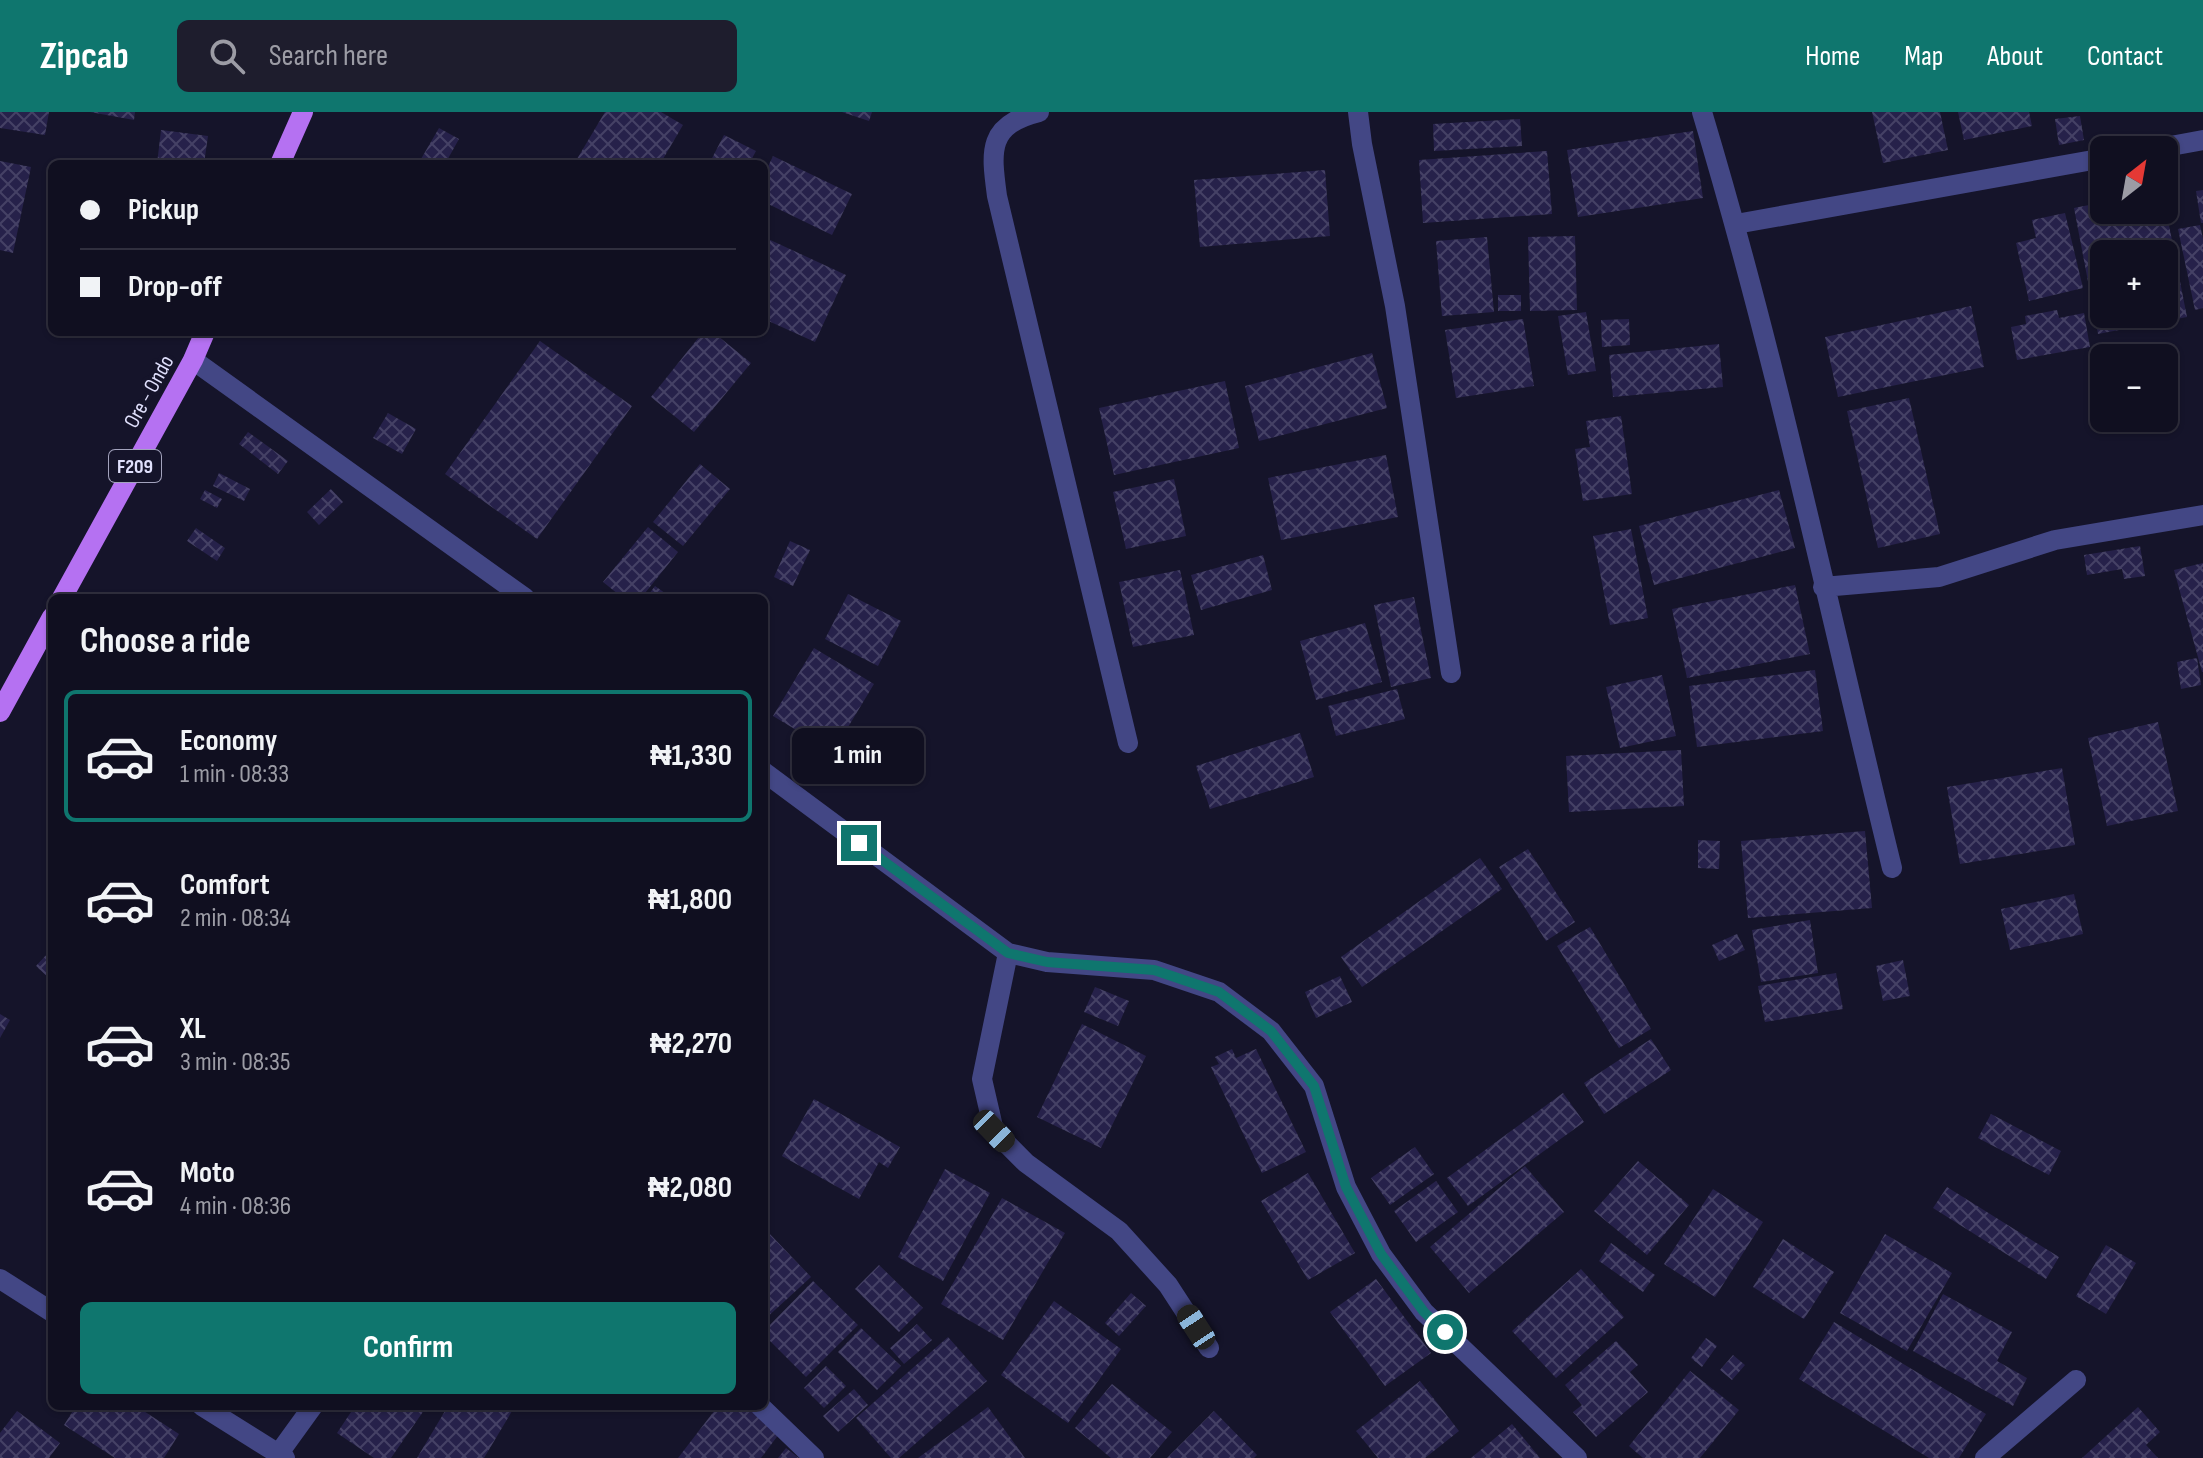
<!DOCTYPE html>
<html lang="en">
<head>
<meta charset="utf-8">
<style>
	:root { --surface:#100f20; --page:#1e1d2d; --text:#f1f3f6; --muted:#9c9ca5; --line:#302f3e; --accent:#0f766e }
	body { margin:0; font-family:"Sofia Sans Condensed",sans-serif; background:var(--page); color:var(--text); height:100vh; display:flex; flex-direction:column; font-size:30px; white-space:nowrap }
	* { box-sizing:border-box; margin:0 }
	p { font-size:26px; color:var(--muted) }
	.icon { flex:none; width:44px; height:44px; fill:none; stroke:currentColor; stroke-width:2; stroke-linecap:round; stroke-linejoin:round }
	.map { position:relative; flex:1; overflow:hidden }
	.details { position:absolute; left:48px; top:482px; width:720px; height:816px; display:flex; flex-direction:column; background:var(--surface); border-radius:12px; box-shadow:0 2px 6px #0004,0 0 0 2px var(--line) }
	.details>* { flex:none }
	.guide { position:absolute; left:48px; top:48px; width:720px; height:176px; border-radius:12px; box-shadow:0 2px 6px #0004,0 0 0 2px var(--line); display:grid; align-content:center; height:176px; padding:0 32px; background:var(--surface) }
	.needle { width:52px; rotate:31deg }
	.controls { position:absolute; left:2090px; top:24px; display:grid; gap:16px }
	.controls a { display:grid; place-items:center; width:88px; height:88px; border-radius:12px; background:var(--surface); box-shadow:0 2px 6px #0004,0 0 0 2px var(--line); font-size:40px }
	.end { position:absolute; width:36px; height:36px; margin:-18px; border:10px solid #0f766e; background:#fff; box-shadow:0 0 0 4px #fff }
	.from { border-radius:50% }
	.bubble { position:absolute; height:56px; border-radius:12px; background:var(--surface); box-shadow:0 2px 6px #0004,0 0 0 2px var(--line); font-size:26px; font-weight:700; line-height:56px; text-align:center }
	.car { position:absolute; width:24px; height:48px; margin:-24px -12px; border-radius:10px; box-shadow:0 0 6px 2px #0007; background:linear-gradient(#222 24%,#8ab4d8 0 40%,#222 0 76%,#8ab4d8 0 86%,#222 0) }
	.guide b { display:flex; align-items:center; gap:28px; height:76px; font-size:30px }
	.guide b+b { border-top:2px solid var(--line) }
	.guide i { width:20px; height:20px; background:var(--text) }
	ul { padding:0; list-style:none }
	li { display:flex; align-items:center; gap:24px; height:132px; margin:0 16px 12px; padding:0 16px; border:4px solid transparent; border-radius:12px }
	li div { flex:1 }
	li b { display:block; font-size:30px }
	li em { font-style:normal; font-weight:700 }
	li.selected { border-color:var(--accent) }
	li>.icon { width:72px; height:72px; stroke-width:1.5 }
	h2 { padding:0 32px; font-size:36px; line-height:96px }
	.primary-button { display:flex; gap:16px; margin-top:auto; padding:16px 32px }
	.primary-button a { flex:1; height:92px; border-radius:12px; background:var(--accent); color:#fff; font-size:32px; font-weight:700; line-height:92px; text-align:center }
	header { display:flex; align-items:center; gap:48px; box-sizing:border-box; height:112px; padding:0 40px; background:var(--accent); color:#fff }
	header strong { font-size:38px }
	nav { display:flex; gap:44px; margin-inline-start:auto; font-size:28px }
	.search { width:560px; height:72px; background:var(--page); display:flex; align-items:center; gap:20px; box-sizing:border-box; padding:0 28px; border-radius:12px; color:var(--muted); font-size:30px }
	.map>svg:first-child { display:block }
	.building { fill:url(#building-cross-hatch); fill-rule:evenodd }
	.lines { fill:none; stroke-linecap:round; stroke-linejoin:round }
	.minor { stroke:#434785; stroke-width:20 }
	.major { stroke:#b571f2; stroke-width:20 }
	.route { stroke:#0f766e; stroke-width:10 }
	.labels { text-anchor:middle; stroke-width:8; stroke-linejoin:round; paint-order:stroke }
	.shield { fill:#15142a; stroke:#a3a3bd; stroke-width:2 }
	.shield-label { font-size:20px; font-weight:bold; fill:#e0e0fc }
	.street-label { font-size:22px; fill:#e0e0fc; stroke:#15142a }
</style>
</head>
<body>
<header>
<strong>Zipcab</strong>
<div class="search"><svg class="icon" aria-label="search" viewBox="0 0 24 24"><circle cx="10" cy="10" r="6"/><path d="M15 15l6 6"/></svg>Search here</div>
<nav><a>Home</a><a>Map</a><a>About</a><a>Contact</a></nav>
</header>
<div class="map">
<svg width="2203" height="1346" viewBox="0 0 2203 1346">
	<defs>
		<pattern id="building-cross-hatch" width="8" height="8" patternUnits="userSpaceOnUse" patternTransform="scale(2)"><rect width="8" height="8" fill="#26214a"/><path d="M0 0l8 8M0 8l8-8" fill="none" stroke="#454165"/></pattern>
	</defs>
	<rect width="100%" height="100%" fill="#15142a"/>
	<path class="building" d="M0,0H49L45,23L0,16Z
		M90,0H135L134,8Z
		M605,0H661L683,13L660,52H574Z
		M842,0H872L869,9Z
		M1872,0H1940L1948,38L1883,51Z
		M1958,0H2029L2032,14L1964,28Z
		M2080,4L2084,28L2059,33L2055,7Z
		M1520,7L1522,34L1434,39L1433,12Z
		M439,16L459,27L445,52H430L421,47Z
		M161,18L208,24L204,52H157Z
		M1693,19L1703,86L1578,105L1567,38Z
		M724,23L756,39L749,52H709Z
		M1547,39L1552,102L1423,111L1419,48Z
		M773,44L852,82L832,123L764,90V63Z
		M0,49L31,55L13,141L0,138Z
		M1325,58L1330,124L1200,135L1194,68Z
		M2203,78V111H2201L2196,79Z
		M2104,90V98H2166L2187,205L2098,222L2074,96ZM2104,142H2164V202H2104Z
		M2065,101L2083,176L2029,189L2016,131L2036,126L2032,108Z
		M2200,113L2203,127V196L2195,198L2178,117Z
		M1575,124L1577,198L1530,199L1528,125Z
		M1487,125L1494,200L1442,204L1436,129Z
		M766,126L846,163L815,230L764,207Z
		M1498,183H1521V199H1498Z
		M1971,194L1984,255L1838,285L1825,225Z
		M2057,198L2059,206L2084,201L2090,235L2017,248L2011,215L2026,212L2025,204Z
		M1586,200L1596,259L1568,263L1558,204Z
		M1523,207L1534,274L1456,286L1445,218Z
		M1629,207L1630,233L1602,235L1601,208Z
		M703,220H713L751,251L694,320L651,285Z
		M540,229L632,294L537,427L445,362Z
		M1719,232L1723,275L1613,285L1609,243Z
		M1372,241L1387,296L1259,329L1245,274Z
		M1225,269L1239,336L1114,363L1099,296Z
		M1909,286L1940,422L1878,436L1847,299Z
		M388,301L416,317L402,342L373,326Z
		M1621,304L1632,382L1583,389L1575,337L1590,335L1586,309Z
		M248,320L288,349L278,362L239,332Z
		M1386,343L1398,405L1281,428L1268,366Z
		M700,352L730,377L683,434L653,410Z
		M219,361L250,377L244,389L213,374Z
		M1174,367L1186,424L1126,437L1113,380Z
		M331,377L343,390L319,413L307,400Z
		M205,378L222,387L217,396L200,387Z
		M1779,378L1795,436L1654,473L1639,414Z
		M648,415L678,440L641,486H623L603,470Z
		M196,416L225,436L217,449L187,429Z
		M1631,417L1648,506L1610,513L1593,424Z
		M790,429L810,438L793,474L774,465Z
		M2140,434L2145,464L2124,467L2122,457L2087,463L2084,443Z
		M1263,443L1272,478L1201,498L1191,463Z
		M2203,451V560H2202L2174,458Z
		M1180,458L1194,523L1133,535L1119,470Z
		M1795,473L1810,542L1687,566L1672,497Z
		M655,474L672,486H646Z
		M848,482L901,509L878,554L825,527Z
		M1414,485L1431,566L1391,575L1374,493Z
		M1365,511L1382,570L1316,588L1300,529Z
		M814,536L874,572L833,640L773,604Z
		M2197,546L2201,573L2181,577L2177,550Z
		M1815,558L1823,619L1697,635L1689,574Z
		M1662,563L1676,624L1620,636L1606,575Z
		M1397,577L1405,607L1336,624L1328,594Z
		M2158,610L2178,699L2107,714L2088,626Z
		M1300,621L1314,665L1210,697L1196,654Z
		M1681,638L1684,694L1569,700L1566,644Z
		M2062,656L2075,733L1960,752L1947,675Z
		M1865,719L1872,796L1748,806L1741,729Z
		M1698,728L1720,729L1719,757L1698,756Z
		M1528,737L1575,810L1546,829L1499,755Z
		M1480,746L1502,777L1362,875L1341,845Z
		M2074,782L2083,822L2010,838L2001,797Z
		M1810,808L1818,861L1761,870L1752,818Z
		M1590,815L1651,917L1619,936L1557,834Z
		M1737,822L1745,838L1719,849L1712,833Z
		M47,842L52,846V869L36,854Z
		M1903,848L1910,884L1883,889L1876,854Z
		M1836,861L1843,897L1765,910L1758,874Z
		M1340,864L1352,890L1316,906L1305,880Z
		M1095,875L1129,889L1118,914L1084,900Z
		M0,902L10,908L0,926Z
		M1082,912L1146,944L1101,1036L1037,1005Z
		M1651,927L1671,958L1604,1002L1584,971Z
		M1232,937L1236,946L1256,937L1306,1040L1262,1061L1211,955L1219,952L1215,945Z
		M1563,981L1584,1010L1468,1094L1447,1066Z
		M814,987L900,1035L888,1056L879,1050L859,1087L782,1044Z
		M1991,1002L2061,1039L2049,1063L1978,1026Z
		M1415,1035L1434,1062L1390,1093L1371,1066Z
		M1638,1049L1689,1093L1647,1143L1594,1099Z
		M1525,1054L1564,1100L1469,1181L1430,1135Z
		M945,1057L990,1081L943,1169L898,1145Z
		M1308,1061L1355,1141L1308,1168L1261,1089Z
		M1436,1069L1458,1100L1416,1130L1394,1099Z
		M1947,1075L2059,1145L2046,1167L1933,1096Z
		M1713,1077L1763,1110L1715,1185L1664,1152Z
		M1002,1086L1065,1121L1003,1228L941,1192Z
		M767,1119L811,1165L764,1208V1122Z
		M1885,1122L1952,1161L1907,1239L1840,1201Z
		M1783,1127L1834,1160L1804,1207L1753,1175Z
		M1611,1131L1655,1163L1643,1180L1599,1149Z
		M2106,1133L2136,1151L2106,1202L2076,1184Z
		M879,1153L923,1196L899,1220L855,1177Z
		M1581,1157L1624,1205L1556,1266L1512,1219Z
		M1376,1167L1431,1241L1385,1274L1330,1200Z
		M813,1169L858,1213L806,1265L764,1223V1219Z
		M1131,1181L1146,1194L1119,1224L1105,1211Z
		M1943,1182L2012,1220L1997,1249L2027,1266L2013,1294L1913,1239Z
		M1054,1189L1121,1237L1068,1311L1001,1263Z
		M1834,1210L1986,1302L1959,1346H1929L1799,1267Z
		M917,1212L932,1228L904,1252L890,1236Z
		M861,1216L901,1254L877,1278L838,1240Z
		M948,1225L987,1269L899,1346H891L856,1306Z
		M1706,1226L1717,1234L1702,1255L1691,1246Z
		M1616,1229L1638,1253L1630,1260L1648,1280L1596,1325L1573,1300L1582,1293L1565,1273Z
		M1733,1243L1745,1253L1732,1268L1720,1258Z
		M826,1254L846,1274L824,1296L804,1276Z
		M1690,1259L1739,1298L1700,1346H1643L1629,1334Z
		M1420,1269L1459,1319L1425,1346H1378L1356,1319Z
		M1112,1272L1172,1320L1150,1346H1111L1075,1316Z
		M854,1277L868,1293L838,1320L823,1304Z
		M76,1294H136L179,1322L164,1346H115L64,1313Z
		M355,1294H427L391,1346H374L337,1321Z
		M448,1294H515L484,1346H417Z
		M718,1294H750L782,1318L761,1346H678Z
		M988,1295L1025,1346H918Z
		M2138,1295L2160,1320L2146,1333L2158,1346H2082Z
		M17,1299L60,1331L49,1346H0V1321Z
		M1214,1299L1257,1343L1254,1346H1167Z
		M1512,1312L1540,1346H1471Z
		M786,1336L799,1346H778Z"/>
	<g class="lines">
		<path class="minor" d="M1039,0C987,13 991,39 997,84L1128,631
			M1358,0L1362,32L1395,194L1451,561
			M1702,0C1777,249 1830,504 1892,756
			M2149,38L2203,28
			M1736,112L2104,46
			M193,248L525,486
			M1823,475L1939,465L2055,428L2203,403
			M764,660L1008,841L1047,850L1154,858L1219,880L1271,919L1314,974L1346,1075L1381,1142L1424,1200L1577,1346
			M1008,841L982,967L994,1019L1026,1051L1119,1119L1168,1173L1209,1236
			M0,1167L52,1200
			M202,1294L285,1346
			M760,1294L814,1346
			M279,1341L313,1294
			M1985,1346L2076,1268"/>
		<path class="major" d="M280,52L303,0
			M62,486L193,248L205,220
			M0,600L52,505"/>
	</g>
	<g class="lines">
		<path class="route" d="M859,731L1008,841L1047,850L1154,858L1219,880L1271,919L1314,974L1346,1075L1381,1142L1424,1200L1445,1220"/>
	</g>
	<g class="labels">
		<rect class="shield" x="109" y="338" width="52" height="32" rx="6"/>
		<g class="shield-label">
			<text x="135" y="361">F209</text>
		</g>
		<g class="street-label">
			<text transform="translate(148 279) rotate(-61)" y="8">Ore - Ondo</text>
		</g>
	</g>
</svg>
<div class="controls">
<a><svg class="needle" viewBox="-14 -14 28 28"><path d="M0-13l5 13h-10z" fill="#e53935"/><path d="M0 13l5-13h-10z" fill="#9c9ca5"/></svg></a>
<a>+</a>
<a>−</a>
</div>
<i class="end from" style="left:1445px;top:1220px"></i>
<i class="end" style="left:859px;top:731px"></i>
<div class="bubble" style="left:792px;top:616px;width:132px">1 min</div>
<i class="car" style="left:994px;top:1019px;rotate:136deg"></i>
<i class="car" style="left:1196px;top:1215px;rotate:327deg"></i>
<div class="guide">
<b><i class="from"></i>Pickup</b>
<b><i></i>Drop-off</b>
</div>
<section class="details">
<h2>Choose a ride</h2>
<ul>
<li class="selected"><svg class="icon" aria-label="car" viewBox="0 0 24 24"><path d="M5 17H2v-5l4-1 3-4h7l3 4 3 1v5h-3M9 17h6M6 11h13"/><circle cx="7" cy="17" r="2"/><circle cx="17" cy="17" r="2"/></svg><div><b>Economy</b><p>1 min · 08:33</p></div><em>₦1,330</em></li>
<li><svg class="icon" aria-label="car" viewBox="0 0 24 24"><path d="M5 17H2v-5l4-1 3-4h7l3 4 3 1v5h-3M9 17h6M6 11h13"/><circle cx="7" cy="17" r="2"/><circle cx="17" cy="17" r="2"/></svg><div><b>Comfort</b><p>2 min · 08:34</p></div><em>₦1,800</em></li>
<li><svg class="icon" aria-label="car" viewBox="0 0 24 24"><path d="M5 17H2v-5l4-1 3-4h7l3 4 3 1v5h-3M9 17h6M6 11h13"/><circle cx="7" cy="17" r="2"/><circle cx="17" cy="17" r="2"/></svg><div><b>XL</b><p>3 min · 08:35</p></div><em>₦2,270</em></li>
<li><svg class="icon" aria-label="car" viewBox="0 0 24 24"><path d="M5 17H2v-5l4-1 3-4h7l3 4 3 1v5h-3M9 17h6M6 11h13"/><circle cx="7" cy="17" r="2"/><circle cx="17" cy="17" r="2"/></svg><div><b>Moto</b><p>4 min · 08:36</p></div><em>₦2,080</em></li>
</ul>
<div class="primary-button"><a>Confirm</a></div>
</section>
</div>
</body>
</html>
